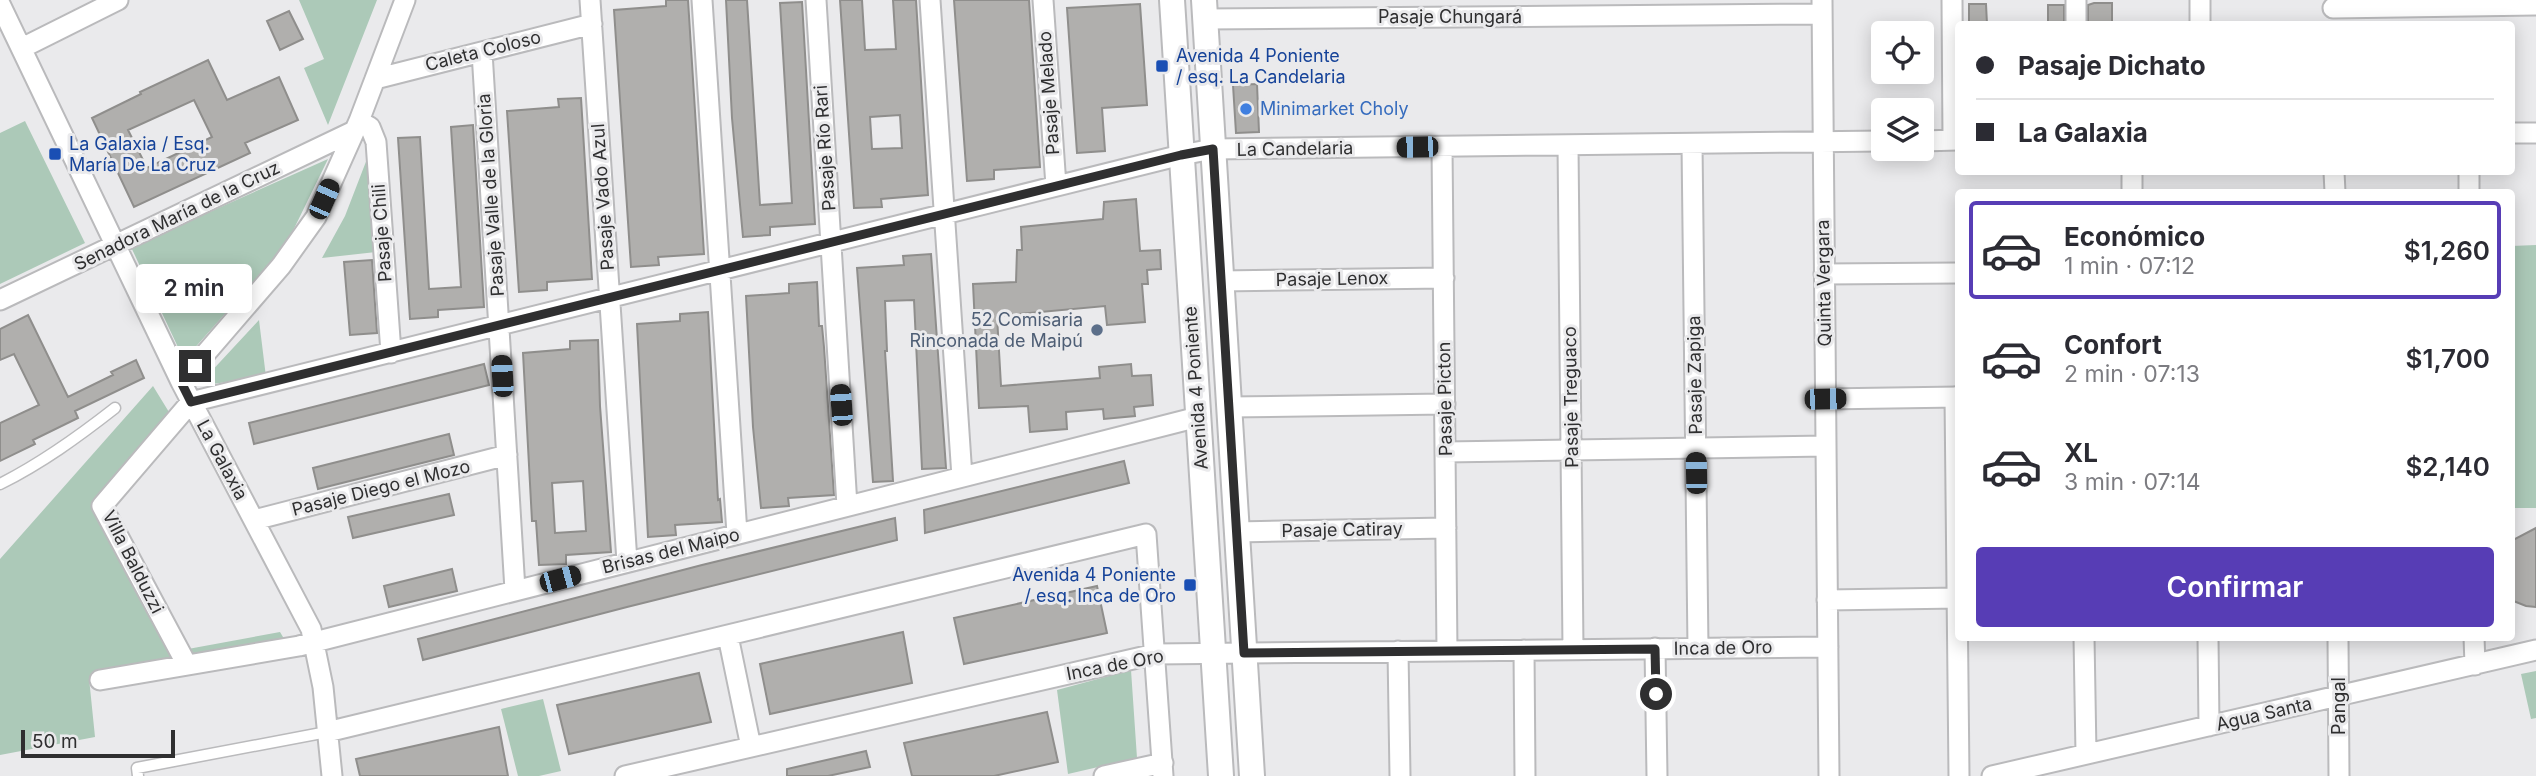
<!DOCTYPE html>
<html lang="es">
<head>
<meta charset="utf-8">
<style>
	:root { --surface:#fff; --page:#f7f7f7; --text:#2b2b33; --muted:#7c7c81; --line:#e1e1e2; --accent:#573db5 }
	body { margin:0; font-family:Inter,sans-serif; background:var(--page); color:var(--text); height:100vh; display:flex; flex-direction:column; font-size:26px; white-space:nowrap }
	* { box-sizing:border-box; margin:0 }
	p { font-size:23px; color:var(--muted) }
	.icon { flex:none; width:38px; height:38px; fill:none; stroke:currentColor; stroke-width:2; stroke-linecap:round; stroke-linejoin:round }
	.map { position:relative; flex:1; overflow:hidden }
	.details { position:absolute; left:1955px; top:189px; width:560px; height:452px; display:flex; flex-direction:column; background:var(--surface); border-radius:7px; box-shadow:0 4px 18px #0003 }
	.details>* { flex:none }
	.hud { position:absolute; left:1955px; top:21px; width:560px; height:154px; border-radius:7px; box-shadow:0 4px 18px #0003; display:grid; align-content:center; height:154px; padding:0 21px; background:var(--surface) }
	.fabs { position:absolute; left:1871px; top:21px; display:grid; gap:14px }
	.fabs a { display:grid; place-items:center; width:63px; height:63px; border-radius:7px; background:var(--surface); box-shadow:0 4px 18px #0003; font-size:35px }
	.scale { position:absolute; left:21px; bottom:18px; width:154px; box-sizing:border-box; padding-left:7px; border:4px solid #2f2f30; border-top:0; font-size:19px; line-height:24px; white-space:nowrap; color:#2f2f30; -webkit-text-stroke:5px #eaeaec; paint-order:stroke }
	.end { position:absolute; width:32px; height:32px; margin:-16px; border:9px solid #2f2f30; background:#fff; box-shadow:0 0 0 4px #fff }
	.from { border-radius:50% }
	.bubble { position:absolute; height:49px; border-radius:7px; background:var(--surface); box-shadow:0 4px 18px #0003; font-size:23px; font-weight:600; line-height:49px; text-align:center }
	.car { position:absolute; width:21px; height:42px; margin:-21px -10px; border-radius:9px; box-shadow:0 0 5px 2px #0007; background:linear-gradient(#222 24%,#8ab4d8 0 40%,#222 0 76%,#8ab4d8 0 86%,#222 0) }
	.hud b { display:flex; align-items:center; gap:24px; height:66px; font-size:26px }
	.hud b+b { border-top:2px solid var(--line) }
	.hud i { width:18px; height:18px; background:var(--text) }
	ul { padding:12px 0 0; list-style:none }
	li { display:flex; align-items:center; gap:21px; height:98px; margin:0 14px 10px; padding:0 7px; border:4px solid transparent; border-radius:7px }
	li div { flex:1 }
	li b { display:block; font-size:26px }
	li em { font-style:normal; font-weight:600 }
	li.selected { border-color:var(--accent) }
	li>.icon { width:63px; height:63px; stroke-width:1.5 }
	.action { display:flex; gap:14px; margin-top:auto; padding:14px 21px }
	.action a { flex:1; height:80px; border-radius:7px; background:var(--accent); color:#fff; font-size:28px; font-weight:600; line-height:80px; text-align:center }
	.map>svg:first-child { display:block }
	.green { fill:#acc9b8 }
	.building { fill:#b0afad; stroke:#8f8e8c; stroke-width:2; fill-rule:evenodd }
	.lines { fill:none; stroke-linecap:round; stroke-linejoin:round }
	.service-casing { stroke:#bababc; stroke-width:13 }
	.minor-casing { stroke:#bababc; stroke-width:23 }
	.tertiary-casing { stroke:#bababc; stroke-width:28 }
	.service { stroke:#fff; stroke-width:10 }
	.minor { stroke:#fff; stroke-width:19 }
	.tertiary { stroke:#fff; stroke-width:24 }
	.route { stroke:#2f2f30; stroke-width:9 }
	.transit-dot { fill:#1a4fb4; stroke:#eaeaec; stroke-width:2.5 }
	.shop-dot { fill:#3f7fe0; stroke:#eaeaec; stroke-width:2.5 }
	.service-dot { fill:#5c6f8a; stroke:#eaeaec; stroke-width:2.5 }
	.labels { text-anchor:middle; stroke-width:6; stroke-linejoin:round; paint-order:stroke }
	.street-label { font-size:18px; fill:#2f2f30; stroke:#eaeaec }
	.transit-label { font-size:18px; fill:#164399; stroke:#eaeaec; text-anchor:start }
	.shop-label { font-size:18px; fill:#366cbe; stroke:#eaeaec; text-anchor:start }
	.service-label { font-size:18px; fill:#4e5e75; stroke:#eaeaec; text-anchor:end }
</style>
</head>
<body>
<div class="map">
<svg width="2536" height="776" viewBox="0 0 2536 776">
	<rect width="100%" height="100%" fill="#eaeaec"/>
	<path class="green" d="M299,0H377L328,125L304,68L324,59Z
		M25,121L85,243L0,284V133Z
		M328,159L286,245L184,360L131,247Z
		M367,159L376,252L322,258L345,216Z
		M2536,245V508H2511V246Z
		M259,320L266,377L212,384L207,376Z
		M153,386L172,417L96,505L178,663L89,678L95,737L0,755V559Z
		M280,632L286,642L191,659L188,649Z
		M1131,670L1137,758L1068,774L1057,690Z
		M2536,671V718L2531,719L2521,674Z
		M543,699L561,771L539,776H518L501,709Z"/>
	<path class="building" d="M666,0H688L704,254L658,257L659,265L631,267L614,10L666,6Z
		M726,0H747L760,205L792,203L780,3L802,2L815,224L770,227V235L743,237L732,118Z
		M840,0H862L865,50L896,49L893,0H916L928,195L881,199L882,207L854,208ZM900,115L902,148L872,149L870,117Z
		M954,0H1029L1040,167L994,170V179L967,181Z
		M2094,3H2112V24H2088V5Z
		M1140,4L1147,105L1102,108L1105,151L1077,153L1067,8Z
		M1969,4H1986L1987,24H1969Z
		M2048,5H2064V24H2048Z
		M289,11L303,39L280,50L267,21Z
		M208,60L227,100L279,77L298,120L245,143L250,153L134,207L92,118L141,94L140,92ZM194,100L212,137L147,168L128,130Z
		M1257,84L1259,132L1236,133L1233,85Z
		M581,98L592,279L547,282V290L519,292L507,111L559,107L558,99Z
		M473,125L484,307L438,310V317L410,319L398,138L420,137L429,289L461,287L451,127Z
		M1136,199L1140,251L1160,250L1161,269L1147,270L1148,284H1142L1145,322L1107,325L1105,306L997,316L1001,386L1100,378L1099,367L1131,364L1132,376L1151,375L1153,405L1134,407L1135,416L1104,419L1103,409L1066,412L1067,429L1030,432L1028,406L979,408L973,284L1016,282L1017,250H1022L1021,227L1103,219L1104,202Z
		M931,254L946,468L922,469L914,300L885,301L887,351H885L893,481L873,482L857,268L904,265L903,256Z
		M372,260L377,333L350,335L344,262Z
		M817,282L819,326H822L824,347L834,495L788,498L789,506L761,508L753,427L746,296L789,293V284Z
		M708,312L718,500L720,499L722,522L675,525L676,535L648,537L637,324L680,321V314Z
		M28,315L68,397L113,375L111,372L136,360L144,378L75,411L78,418L33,440L35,444L0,461V423L39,405L14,354L0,360V329Z
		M598,340L600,406L611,552L566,555V564L539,565L536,521H532L523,353L570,349V341ZM583,481L586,531L555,533L552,483Z
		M484,364L489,385L254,444L249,423Z
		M449,434L454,455L318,489L313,468Z
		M1124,461L1129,483L925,533L924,510Z
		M449,494L454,515L353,538L348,517Z
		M895,518L897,540L627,607L423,660L418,639L702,565Z
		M2536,528V607L2526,606L2511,600V541Z
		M452,569L457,591L389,607L384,586Z
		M1097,586L1107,633L964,664L954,618Z
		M903,632L912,683L770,714L760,664Z
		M699,673L711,722L569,754L557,705Z
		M1047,712L1058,762L994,776H912L904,743Z
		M499,727L508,776H360L356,759Z
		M866,751L870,767L828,776H787V769Z"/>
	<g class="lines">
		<g class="service-casing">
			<path id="service" d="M0,484C42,463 78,437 115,408
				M138,776L137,768L327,732"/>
		</g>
		<g class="minor-casing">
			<path id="minor" d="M590,0L627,562
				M702,0L737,534
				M816,0L847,506
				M930,0L962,477
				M1043,0L1056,186
				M1822,0L1829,776
				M1952,0L1953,140
				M2076,0V24
				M2200,0V24
				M0,4L181,382L311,629L323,687L332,776
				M2333,8L2536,5
				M1205,19L1822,14
				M22,48L118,0
				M482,52L515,590
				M375,79L592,24
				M359,121L370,127L376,142L391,353
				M2511,133H2536
				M1922,141L1958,140
				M1692,144L1698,648
				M1568,145L1573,649
				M1442,147L1447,651
				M2132,172V192
				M2334,172L2335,192
				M2469,172V192
				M1824,274L1958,273
				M1220,281L1444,278
				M0,300L354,131
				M181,382L281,266L316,217L359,121L405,0
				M1955,397L1959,776
				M1825,399L1958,397
				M1229,407L1445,404
				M1445,452L1826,446
				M254,520L507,455
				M1237,532L1446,528
				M1827,600L1958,598
				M728,636L751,747
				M2084,637L2086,754
				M2208,637L2209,726
				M2338,637L2339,776
				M2474,637L2475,665
				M1655,648L1657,776
				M1524,650L1525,776
				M1398,651L1400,776
				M187,665L102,506L191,402L1181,155L1213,149L1883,141
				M100,680L299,646L1198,417
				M327,732L1146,534L1163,776
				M625,776L1155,654L1828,647
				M1104,776L1163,763
				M1992,776L2536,650"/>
		</g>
		<g class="tertiary-casing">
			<path id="tertiary" d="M1172,0L1221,776
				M1204,0L1252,776"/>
		</g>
		<use href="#service" class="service"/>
		<use href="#minor" class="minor"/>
		<use href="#tertiary" class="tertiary"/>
	</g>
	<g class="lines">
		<path class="route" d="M195,366L181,382L191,402L1181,155L1213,149L1244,653L1655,649L1656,694"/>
	</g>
	<g class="transit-dot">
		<rect x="1155" y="59" width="14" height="14" rx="3.5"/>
		<rect x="48" y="147" width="14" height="14" rx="3.5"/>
		<rect x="1183" y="578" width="14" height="14" rx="3.5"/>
	</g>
	<circle class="shop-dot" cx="1246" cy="109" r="7"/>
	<circle class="service-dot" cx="1097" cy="330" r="7"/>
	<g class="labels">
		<g class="street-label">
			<text x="1450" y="23">Pasaje Chungará</text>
			<text transform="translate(483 51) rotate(-14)" y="6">Caleta Coloso</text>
			<text transform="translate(1049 93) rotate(-94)" y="6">Pasaje Melado</text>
			<text transform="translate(825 148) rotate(-94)" y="6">Pasaje Río Rari</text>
			<text transform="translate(1295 149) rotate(-1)" y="6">La Candelaria</text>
			<text transform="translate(491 195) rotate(-94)" y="6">Pasaje Valle de la Gloria</text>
			<text transform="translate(603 197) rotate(-94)" y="6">Pasaje Vado Azul</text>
			<text transform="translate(177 216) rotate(-26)" y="6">Senadora María de la Cruz</text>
			<text transform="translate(382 233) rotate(-94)" y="6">Pasaje Chili</text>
			<text transform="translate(1332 279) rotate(-1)" y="6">Pasaje Lenox</text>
			<text transform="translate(1824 283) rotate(-91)" y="6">Quinta Vergara</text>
			<text transform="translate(1695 375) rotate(-91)" y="6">Pasaje Zapiga</text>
			<text transform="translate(1196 388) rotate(-94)" y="6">Avenida 4 Poniente</text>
			<text transform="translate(1571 397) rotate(-91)" y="6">Pasaje Treguaco</text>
			<text transform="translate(1445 399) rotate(-91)" y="6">Pasaje Picton</text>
			<text transform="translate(222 460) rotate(62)" y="6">La Galaxia</text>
			<text transform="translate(381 488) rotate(-14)" y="6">Pasaje Diego el Mozo</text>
			<text transform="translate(1342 530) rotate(-1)" y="6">Pasaje Catiray</text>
			<text transform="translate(671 551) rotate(-14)" y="6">Brisas del Maipo</text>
			<text transform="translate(133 562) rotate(63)" y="6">Villa Balduzzi</text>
			<text transform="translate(1723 648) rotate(-1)" y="6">Inca de Oro</text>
			<text transform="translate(1115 665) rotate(-11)" y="6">Inca de Oro</text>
			<text transform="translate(2339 706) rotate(-90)" y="6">Pangal</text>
			<text transform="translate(2264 714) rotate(-13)" y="6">Agua Santa</text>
		</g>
		<g class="transit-label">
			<text x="1176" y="62">Avenida 4 Poniente<tspan x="1176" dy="21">/ esq. La Candelaria</tspan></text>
			<text x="69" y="150">La Galaxia / Esq.<tspan x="69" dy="21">María De La Cruz</tspan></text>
			<text x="1176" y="581" text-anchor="end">Avenida 4 Poniente<tspan x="1176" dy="21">/ esq. Inca de Oro</tspan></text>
		</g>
		<g class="shop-label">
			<text x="1260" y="115">Minimarket Choly</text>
		</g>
		<g class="service-label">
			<text x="1083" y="326">52 Comisaria<tspan x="1083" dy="21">Rinconada de Maipú</tspan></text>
		</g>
	</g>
</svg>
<div class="fabs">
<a><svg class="icon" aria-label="locate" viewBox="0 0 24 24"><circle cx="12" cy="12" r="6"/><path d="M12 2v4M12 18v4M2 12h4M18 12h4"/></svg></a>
<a><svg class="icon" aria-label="layers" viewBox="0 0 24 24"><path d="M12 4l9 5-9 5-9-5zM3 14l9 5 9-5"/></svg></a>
</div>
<div class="scale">50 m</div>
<i class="end from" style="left:1656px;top:694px"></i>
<i class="end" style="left:195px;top:366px"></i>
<div class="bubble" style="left:136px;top:264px;width:116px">2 min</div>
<i class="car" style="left:1417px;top:147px;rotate:269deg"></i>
<i class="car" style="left:324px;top:199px;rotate:24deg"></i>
<i class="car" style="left:502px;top:376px;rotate:357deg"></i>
<i class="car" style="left:1825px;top:399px;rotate:89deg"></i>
<i class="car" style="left:841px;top:405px;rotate:356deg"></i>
<i class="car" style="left:1696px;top:473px;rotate:359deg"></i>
<i class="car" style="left:560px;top:579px;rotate:75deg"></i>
<div class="hud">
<b><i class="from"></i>Pasaje Dichato</b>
<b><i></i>La Galaxia</b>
</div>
<section class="details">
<ul>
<li class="selected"><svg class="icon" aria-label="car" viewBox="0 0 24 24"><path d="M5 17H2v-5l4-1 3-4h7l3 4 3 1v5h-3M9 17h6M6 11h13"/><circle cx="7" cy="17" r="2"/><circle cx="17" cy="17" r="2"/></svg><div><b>Económico</b><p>1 min · 07:12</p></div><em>$1,260</em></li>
<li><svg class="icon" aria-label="car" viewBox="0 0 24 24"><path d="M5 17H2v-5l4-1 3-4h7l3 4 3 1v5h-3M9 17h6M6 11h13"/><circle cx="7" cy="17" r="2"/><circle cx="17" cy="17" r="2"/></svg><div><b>Confort</b><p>2 min · 07:13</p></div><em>$1,700</em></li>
<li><svg class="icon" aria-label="car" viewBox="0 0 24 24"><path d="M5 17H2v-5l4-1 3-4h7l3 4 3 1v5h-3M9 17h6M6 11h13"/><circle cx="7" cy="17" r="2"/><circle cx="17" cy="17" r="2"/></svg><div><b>XL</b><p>3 min · 07:14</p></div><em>$2,140</em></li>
</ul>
<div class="action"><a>Confirmar</a></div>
</section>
</div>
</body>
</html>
